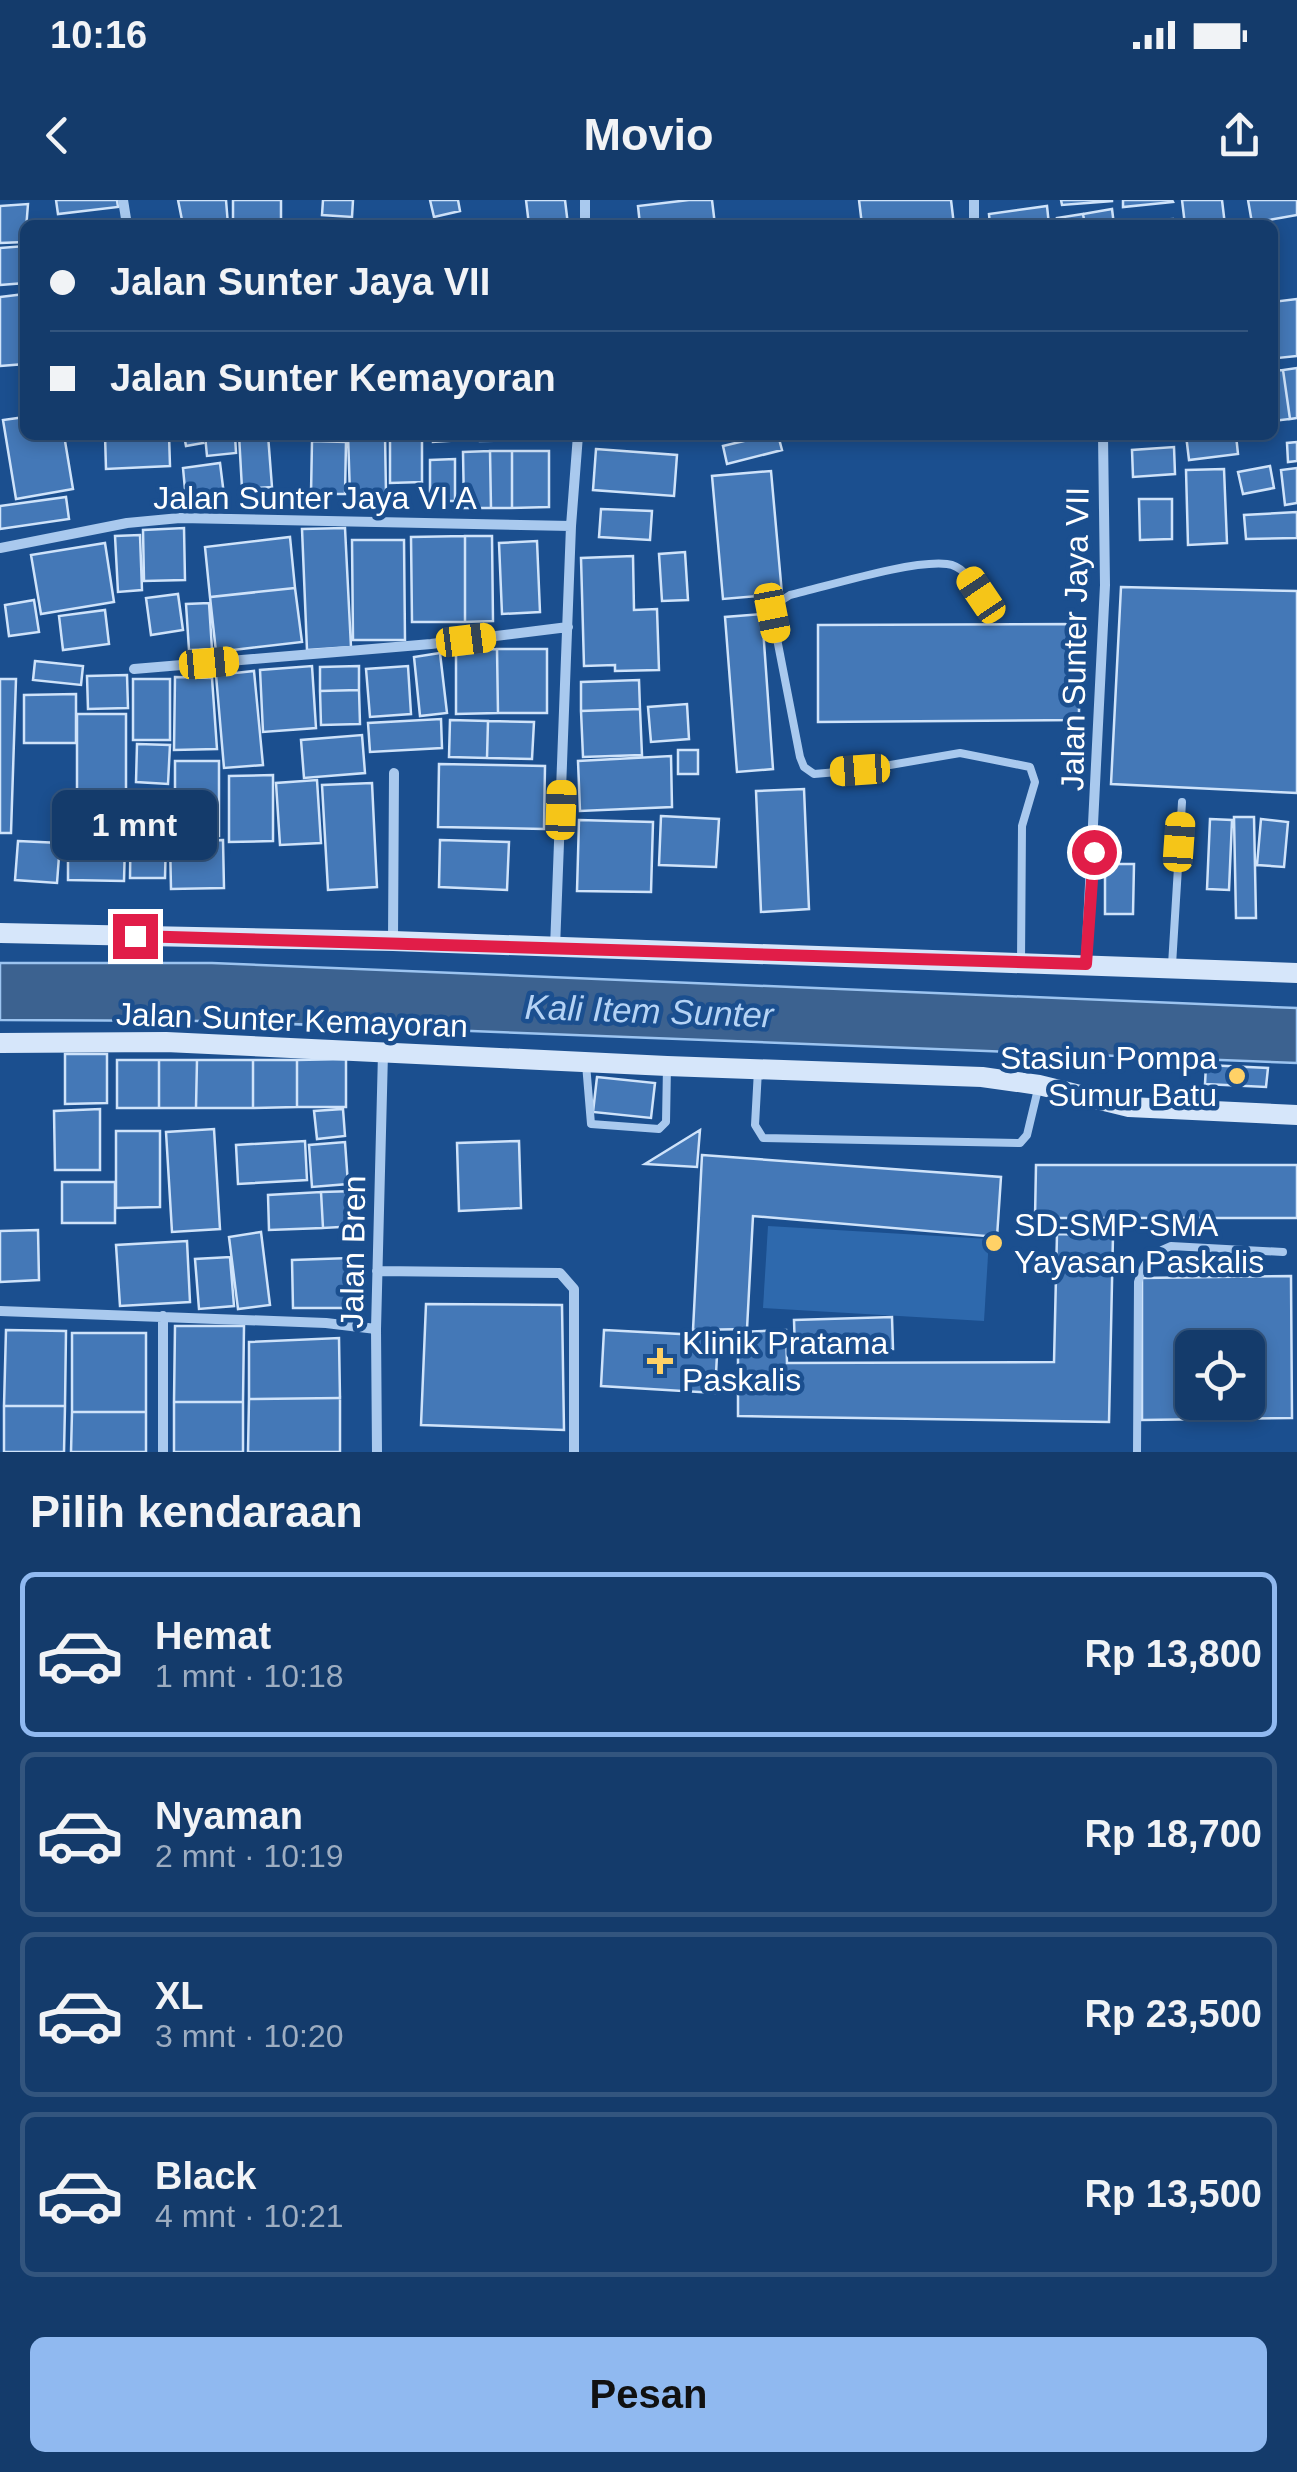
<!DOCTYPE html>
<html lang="id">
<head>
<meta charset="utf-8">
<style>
	:root { --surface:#143b6b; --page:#214673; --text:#f1f3f6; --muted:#9dadc1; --line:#33557e; --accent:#90b9f0 }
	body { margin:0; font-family:Arial,sans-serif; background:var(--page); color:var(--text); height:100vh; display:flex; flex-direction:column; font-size:38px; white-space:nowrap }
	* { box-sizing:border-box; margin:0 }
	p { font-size:32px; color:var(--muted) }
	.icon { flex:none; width:55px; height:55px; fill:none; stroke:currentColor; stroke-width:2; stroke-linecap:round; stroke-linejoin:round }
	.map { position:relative; height:1252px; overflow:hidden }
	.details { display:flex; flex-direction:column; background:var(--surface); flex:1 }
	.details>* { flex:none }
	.banner { position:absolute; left:20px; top:20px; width:1258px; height:220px; border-radius:15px; box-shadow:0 5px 15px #0003,0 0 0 2px var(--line); display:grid; align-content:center; height:220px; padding:0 30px; background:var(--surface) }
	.fabs { position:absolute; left:1175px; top:1130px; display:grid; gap:20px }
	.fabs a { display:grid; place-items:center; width:90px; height:90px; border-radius:15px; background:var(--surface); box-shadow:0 5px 15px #0003,0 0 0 2px var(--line); font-size:50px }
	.end { position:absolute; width:45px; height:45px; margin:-22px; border:12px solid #e11d48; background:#fff; box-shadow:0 0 0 5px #fff }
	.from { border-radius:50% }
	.bubble { position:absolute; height:70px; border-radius:15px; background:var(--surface); box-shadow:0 5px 15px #0003,0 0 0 2px var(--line); font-size:32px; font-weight:800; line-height:70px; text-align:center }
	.car { position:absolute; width:30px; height:60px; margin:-30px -15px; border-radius:12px; box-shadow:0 0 8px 2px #0007; background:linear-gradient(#f5c518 24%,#345 0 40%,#f5c518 0 76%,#345 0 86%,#f5c518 0) }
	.banner b { display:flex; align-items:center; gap:35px; height:95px; font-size:38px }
	.banner b+b { border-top:2px solid var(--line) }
	.banner i { width:25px; height:25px; background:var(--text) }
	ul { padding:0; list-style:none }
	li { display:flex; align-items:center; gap:30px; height:165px; margin:0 20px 15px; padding:0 10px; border:5px solid var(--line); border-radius:15px }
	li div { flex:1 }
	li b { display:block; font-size:38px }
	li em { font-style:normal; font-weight:800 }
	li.selected { border-color:var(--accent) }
	li>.icon { width:90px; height:90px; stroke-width:1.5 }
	h2 { padding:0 30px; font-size:45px; line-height:120px }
	.primary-button { display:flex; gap:20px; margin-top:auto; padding:20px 30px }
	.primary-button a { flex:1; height:115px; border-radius:15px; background:var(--accent); color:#111; font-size:40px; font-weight:800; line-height:115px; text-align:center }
	.status { display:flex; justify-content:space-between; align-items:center; height:70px; padding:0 50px; background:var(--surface); direction:ltr }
	.status svg { height:28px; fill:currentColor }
	header { display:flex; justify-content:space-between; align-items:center; height:130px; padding:0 30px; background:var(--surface); font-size:45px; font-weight:800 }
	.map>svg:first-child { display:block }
	.green { fill:#2e69ad }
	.water { fill:#3c6290; stroke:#9cc4f0; stroke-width:2.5 }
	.building { fill:#4478b7; stroke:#cfe3fa; stroke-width:2.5; fill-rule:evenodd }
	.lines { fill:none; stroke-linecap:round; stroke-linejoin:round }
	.service { stroke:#a9c9ee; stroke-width:8 }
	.minor { stroke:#a9c9ee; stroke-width:10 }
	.secondary { stroke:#d6e6fa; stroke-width:20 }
	.route { stroke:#e11d48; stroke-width:12 }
	.poi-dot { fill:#ffd166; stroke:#1b4f8f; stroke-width:4 }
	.labels { text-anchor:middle; stroke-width:9; stroke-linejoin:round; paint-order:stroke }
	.street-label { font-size:32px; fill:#fff; stroke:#1b4f8f }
	.poi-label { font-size:32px; fill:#fff; stroke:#1b4f8f; text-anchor:start }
	.water-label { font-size:35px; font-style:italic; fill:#b5d3f5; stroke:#1b4f8f }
</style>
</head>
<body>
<div class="status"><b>10:16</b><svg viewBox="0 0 49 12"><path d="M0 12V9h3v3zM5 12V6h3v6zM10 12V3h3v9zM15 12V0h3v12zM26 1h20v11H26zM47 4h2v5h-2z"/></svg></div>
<header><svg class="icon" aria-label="back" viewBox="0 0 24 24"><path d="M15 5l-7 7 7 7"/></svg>Movio<svg class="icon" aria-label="share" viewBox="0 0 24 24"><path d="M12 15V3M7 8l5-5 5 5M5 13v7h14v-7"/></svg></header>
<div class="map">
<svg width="1297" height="1252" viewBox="0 0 1297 1252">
	<rect width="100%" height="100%" fill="#1b4f8f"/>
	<path class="green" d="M768,1026L989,1039L984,1121L763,1108Z"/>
	<path class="water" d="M0,763H212L1297,808V863L212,821L0,820Z"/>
	<path class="building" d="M56,0H117L118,7L58,14Z
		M178,0H226L228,25H183Z
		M233,0H281V25H233Z
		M323,0H353L352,17L322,15Z
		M430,0H458L460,11L434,17Z
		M526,0H565L568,25H529Z
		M689,0H712L715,25H640L638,6Z
		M859,0H951L954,25H862Z
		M1061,0H1112V1L1062,5Z
		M1123,0H1172L1173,2L1123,7Z
		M1182,0H1222L1225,25H1185Z
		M1248,0H1297V15L1252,23Z
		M28,4L25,42L0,43V6Z
		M1047,6L1049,25H990L989,14Z
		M1112,9L1114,25H1085L1083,14Z
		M1083,14L1085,25H1058L1057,18Z
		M1173,19L1174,25H1128L1127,22Z
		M25,46V83L0,85V48Z
		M25,94V164L0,166V97Z
		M1297,99V156L1278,158L1272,102Z
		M1297,168V218L1290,219L1283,170Z
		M1283,170L1290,219L1272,221V171Z
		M25,217V235H64L73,289L16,299L3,220Z
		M105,235H169L170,266L106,269Z
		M184,235H201L203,243L186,246Z
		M205,235H235L236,253L207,256Z
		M239,235H268L272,287L242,289Z
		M270,235H343V238L270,239Z
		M348,235H385L386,294L350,295Z
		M390,235H422V282L390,283Z
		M433,235H477V239L433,242Z
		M480,235H552V240L480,241Z
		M602,235H695V238L602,240Z
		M769,235H778L782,250L727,264L723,246Z
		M1186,235H1236L1238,254L1189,260Z
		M312,241L346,242L345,294H311Z
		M1297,242V261L1288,262L1287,243Z
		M1174,247L1175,274L1133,277L1132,250Z
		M596,249L677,255L674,296L593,290Z
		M490,251H512V308H491Z
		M490,251L491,308H464L463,252Z
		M512,251H549V307L512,308Z
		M455,259V301H430V260Z
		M220,263L224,295L186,300L183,268Z
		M1270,266L1274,288L1243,294L1238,272Z
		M1297,268V303L1285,305L1281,270Z
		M1224,269L1227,343L1188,345L1186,270Z
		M771,271L782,394L723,399L712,276Z
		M66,297L69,319L0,329V306Z
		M1139,299H1172V339L1140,340Z
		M601,309L652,311L650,340L599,337Z
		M1297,312V338L1246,339L1244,315Z
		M184,328L185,380L144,381L143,330Z
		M345,328L351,447L307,450L302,329Z
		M140,335L142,390L118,392L115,336Z
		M465,336H492L493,421L465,422Z
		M465,336V422H412L411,337Z
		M290,337L295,388L210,397L205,347Z
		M352,340H404L405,440H353Z
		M537,341L540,412L502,414L499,343Z
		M105,343L114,402L41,414L31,355Z
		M685,352L688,400L662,401L659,354Z
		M633,356L634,410L657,409L659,470L615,471V465L584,466L581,358Z
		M1121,387L1297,391V593L1111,584Z
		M295,388L302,442L216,452L210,397Z
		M178,394L183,430L151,435L146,398Z
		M34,400L39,432L9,436L5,405Z
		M209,403L212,449L189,450L186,404Z
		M105,410L109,444L63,450L59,416Z
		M762,414L773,569L737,572L725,417Z
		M1079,424V520L818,522V425Z
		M497,449L498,513L456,514V450Z
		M497,449H547V513H498Z
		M440,453L447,513L420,516L414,457Z
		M35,461L83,466L81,485L33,480Z
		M312,466L316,528L263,532L260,470Z
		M359,466V490L320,491V467Z
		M408,466L411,514L370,517L366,469Z
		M254,471L263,565L224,568L216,475Z
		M127,475L128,508L88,509L87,476Z
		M175,477L212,478L217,549L174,550Z
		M0,479H16L11,633H0Z
		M133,479H170V540H133Z
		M639,480L640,509L581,511V482Z
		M359,490L360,524L321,525L320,491Z
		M76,494V543H24V495Z
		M687,504L689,539L651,542L648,507Z
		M640,509L642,555L583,557L581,511Z
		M77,514H126V637H77Z
		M441,519L442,548L370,552L368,523Z
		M450,520L488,521L487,558L449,557Z
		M488,521L534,522L532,559L487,558Z
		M362,535L365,573L304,578L301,540Z
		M137,544L170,545L168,584L136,582Z
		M678,550H698V574H678Z
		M671,556L672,607L580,611L578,561Z
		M175,561H219V636H175Z
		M439,564L545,566L544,629L438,627Z
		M273,575V641L229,642V576Z
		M317,580L321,643L280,645L276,583Z
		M372,583L377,687L328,690L322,585Z
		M804,589L809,709L761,712L756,591Z
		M131,596H167L165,678H130Z
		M661,616L719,619L716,667L659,665Z
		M1234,617H1254L1256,718H1236Z
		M1210,619L1232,620L1229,690L1207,689Z
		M1261,619L1288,622L1284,667L1257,665Z
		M579,620L653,622L651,692L577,691Z
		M223,640L224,688L171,689L170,641Z
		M440,640L509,642L507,690L439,687Z
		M18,641L60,643L57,683L15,680Z
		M68,643L125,644L124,681L68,680Z
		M1105,664H1134L1133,714H1105Z
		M65,854H107V903L65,904Z
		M346,859V907H297V860Z
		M117,860H159V908H117Z
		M159,860H197L196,908H159Z
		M197,860H253V908H196Z
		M253,860H297V907L253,908Z
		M1206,865L1268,868L1266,887L1205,884Z
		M597,877L655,883L651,918L593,912Z
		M100,909V970H55L54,911Z
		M343,909L345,936L317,939L314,911Z
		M214,929L220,1029L172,1032L166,932Z
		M700,930L697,967L645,964Z
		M116,931H160V1007L116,1008Z
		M305,941L307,980L238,984L236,945Z
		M519,941L521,1008L459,1011L457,943Z
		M345,942L348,984L312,987L309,945Z
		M702,955L1001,977L997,1037L753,1016L747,1129L693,1130Z
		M1036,965H1297V1018H1035Z
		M62,982H115V1023H62Z
		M356,991L358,1026L323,1028L321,992Z
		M321,992L323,1028L269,1030L268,995Z
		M38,1030L39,1080L0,1082V1031Z
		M261,1032L270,1105L238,1109L229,1037Z
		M1057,1034L1113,1036L1109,1222L738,1216V1132L786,1130L787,1163L1054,1162Z
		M187,1041L190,1102L120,1106L116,1045Z
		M230,1057L234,1106L199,1109L195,1059Z
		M350,1058L351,1108H293L292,1060Z
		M1291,1076L1292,1218L1142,1220V1078ZM1192,1148H1248V1202H1192Z
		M426,1104L562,1105L564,1230L421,1225Z
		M892,1117L893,1149L795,1151L794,1120Z
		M175,1126H244L243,1202H174Z
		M6,1130L66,1131L65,1206H4Z
		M604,1130L718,1136L715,1193L601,1186Z
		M72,1133H146V1212H72Z
		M339,1138L340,1198L249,1199V1142Z
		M340,1198V1252H248L249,1199Z
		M174,1202H243V1252H174Z
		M4,1206H65L64,1252H4Z
		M72,1212H146V1252H71Z"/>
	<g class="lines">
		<path class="service" d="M981,395C972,382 964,366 947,364C910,360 829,386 790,395L776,404L772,413L800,557L804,567L814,574L861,570L960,553L1030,567L1035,582L1022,626L1021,761
			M1172,765L1182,602
			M586,864L591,924L659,929L666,922L667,866
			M758,870L755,925L763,938L1020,943L1027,935L1038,889
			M1137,1252L1138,1082C1144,1061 1151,1054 1171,1046L1283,1052"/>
		<path class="minor" d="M123,0L127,25
			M974,0V25
			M585,25V0
			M0,348L127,323L180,318L571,326
			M134,469L431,444L568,427
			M393,740L394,573
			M555,748L571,326L578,235
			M1086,764L1105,385L1103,235
			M377,1071L560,1073L574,1089V1252
			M0,1111L326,1123L376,1129
			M163,1252V1116
			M377,1252L376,1129L383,853"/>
		<path class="secondary" d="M0,733L393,741L1297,773
			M0,843L166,842L667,866L982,877L1039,885L1129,907L1297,915"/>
	</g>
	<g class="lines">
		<path class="route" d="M135,736L1086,764L1094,652"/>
	</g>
	<g class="poi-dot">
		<circle cx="1237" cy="876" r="10"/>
		<circle cx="994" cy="1043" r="10"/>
		<path d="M655 1146h10v10h10v10h-10v10h-10v-10h-10v-10h10z"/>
	</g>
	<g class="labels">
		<g class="street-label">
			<text x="315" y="309">Jalan Sunter Jaya VI A</text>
			<text transform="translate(1075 439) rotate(-89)" y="11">Jalan Sunter Jaya VII</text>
			<text transform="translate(292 820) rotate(2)" y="11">Jalan Sunter Kemayoran</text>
			<text transform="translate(353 1052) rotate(-89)" y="11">Jalan Bren</text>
		</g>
		<g class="poi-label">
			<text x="1217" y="869" text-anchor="end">Stasiun Pompa<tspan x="1217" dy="37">Sumur Batu</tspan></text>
			<text x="1014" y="1036">SD-SMP-SMA<tspan x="1014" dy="37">Yayasan Paskalis</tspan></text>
			<text x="682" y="1154">Klinik Pratama<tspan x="682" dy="37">Paskalis</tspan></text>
		</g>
		<g class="water-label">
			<text transform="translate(649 811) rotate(2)" y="12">Kali Item Sunter</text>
		</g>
	</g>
</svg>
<div class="fabs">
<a><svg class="icon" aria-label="locate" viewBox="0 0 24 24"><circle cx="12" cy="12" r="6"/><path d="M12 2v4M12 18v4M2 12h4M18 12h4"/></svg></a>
</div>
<i class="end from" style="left:1094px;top:652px"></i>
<i class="end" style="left:135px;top:736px"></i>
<div class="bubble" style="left:52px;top:590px;width:165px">1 mnt</div>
<i class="car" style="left:981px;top:395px;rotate:326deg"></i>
<i class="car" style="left:772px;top:413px;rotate:169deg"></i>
<i class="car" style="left:466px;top:440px;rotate:83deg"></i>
<i class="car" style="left:209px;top:463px;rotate:85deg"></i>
<i class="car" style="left:860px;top:570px;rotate:266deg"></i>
<i class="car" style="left:561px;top:610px;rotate:2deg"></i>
<i class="car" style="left:1179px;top:642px;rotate:4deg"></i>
<div class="banner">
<b><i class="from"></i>Jalan Sunter Jaya VII</b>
<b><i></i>Jalan Sunter Kemayoran</b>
</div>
</div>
<section class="details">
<h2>Pilih kendaraan</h2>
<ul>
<li class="selected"><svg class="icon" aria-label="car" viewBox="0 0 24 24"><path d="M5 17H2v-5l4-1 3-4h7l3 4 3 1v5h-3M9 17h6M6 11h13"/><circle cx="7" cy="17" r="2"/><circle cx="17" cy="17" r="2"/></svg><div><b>Hemat</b><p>1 mnt · 10:18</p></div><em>Rp 13,800</em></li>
<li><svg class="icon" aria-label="car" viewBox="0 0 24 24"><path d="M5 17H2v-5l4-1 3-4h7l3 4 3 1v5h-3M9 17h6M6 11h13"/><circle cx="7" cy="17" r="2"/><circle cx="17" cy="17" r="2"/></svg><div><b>Nyaman</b><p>2 mnt · 10:19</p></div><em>Rp 18,700</em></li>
<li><svg class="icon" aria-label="car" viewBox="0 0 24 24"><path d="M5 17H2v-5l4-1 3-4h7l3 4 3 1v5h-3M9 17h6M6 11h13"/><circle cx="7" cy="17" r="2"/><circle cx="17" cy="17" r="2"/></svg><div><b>XL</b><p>3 mnt · 10:20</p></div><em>Rp 23,500</em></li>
<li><svg class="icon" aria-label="car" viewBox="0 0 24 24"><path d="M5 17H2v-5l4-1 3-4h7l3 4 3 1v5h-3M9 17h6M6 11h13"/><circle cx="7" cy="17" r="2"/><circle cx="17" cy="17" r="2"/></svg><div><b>Black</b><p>4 mnt · 10:21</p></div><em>Rp 13,500</em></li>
</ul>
<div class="primary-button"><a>Pesan</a></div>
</section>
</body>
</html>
